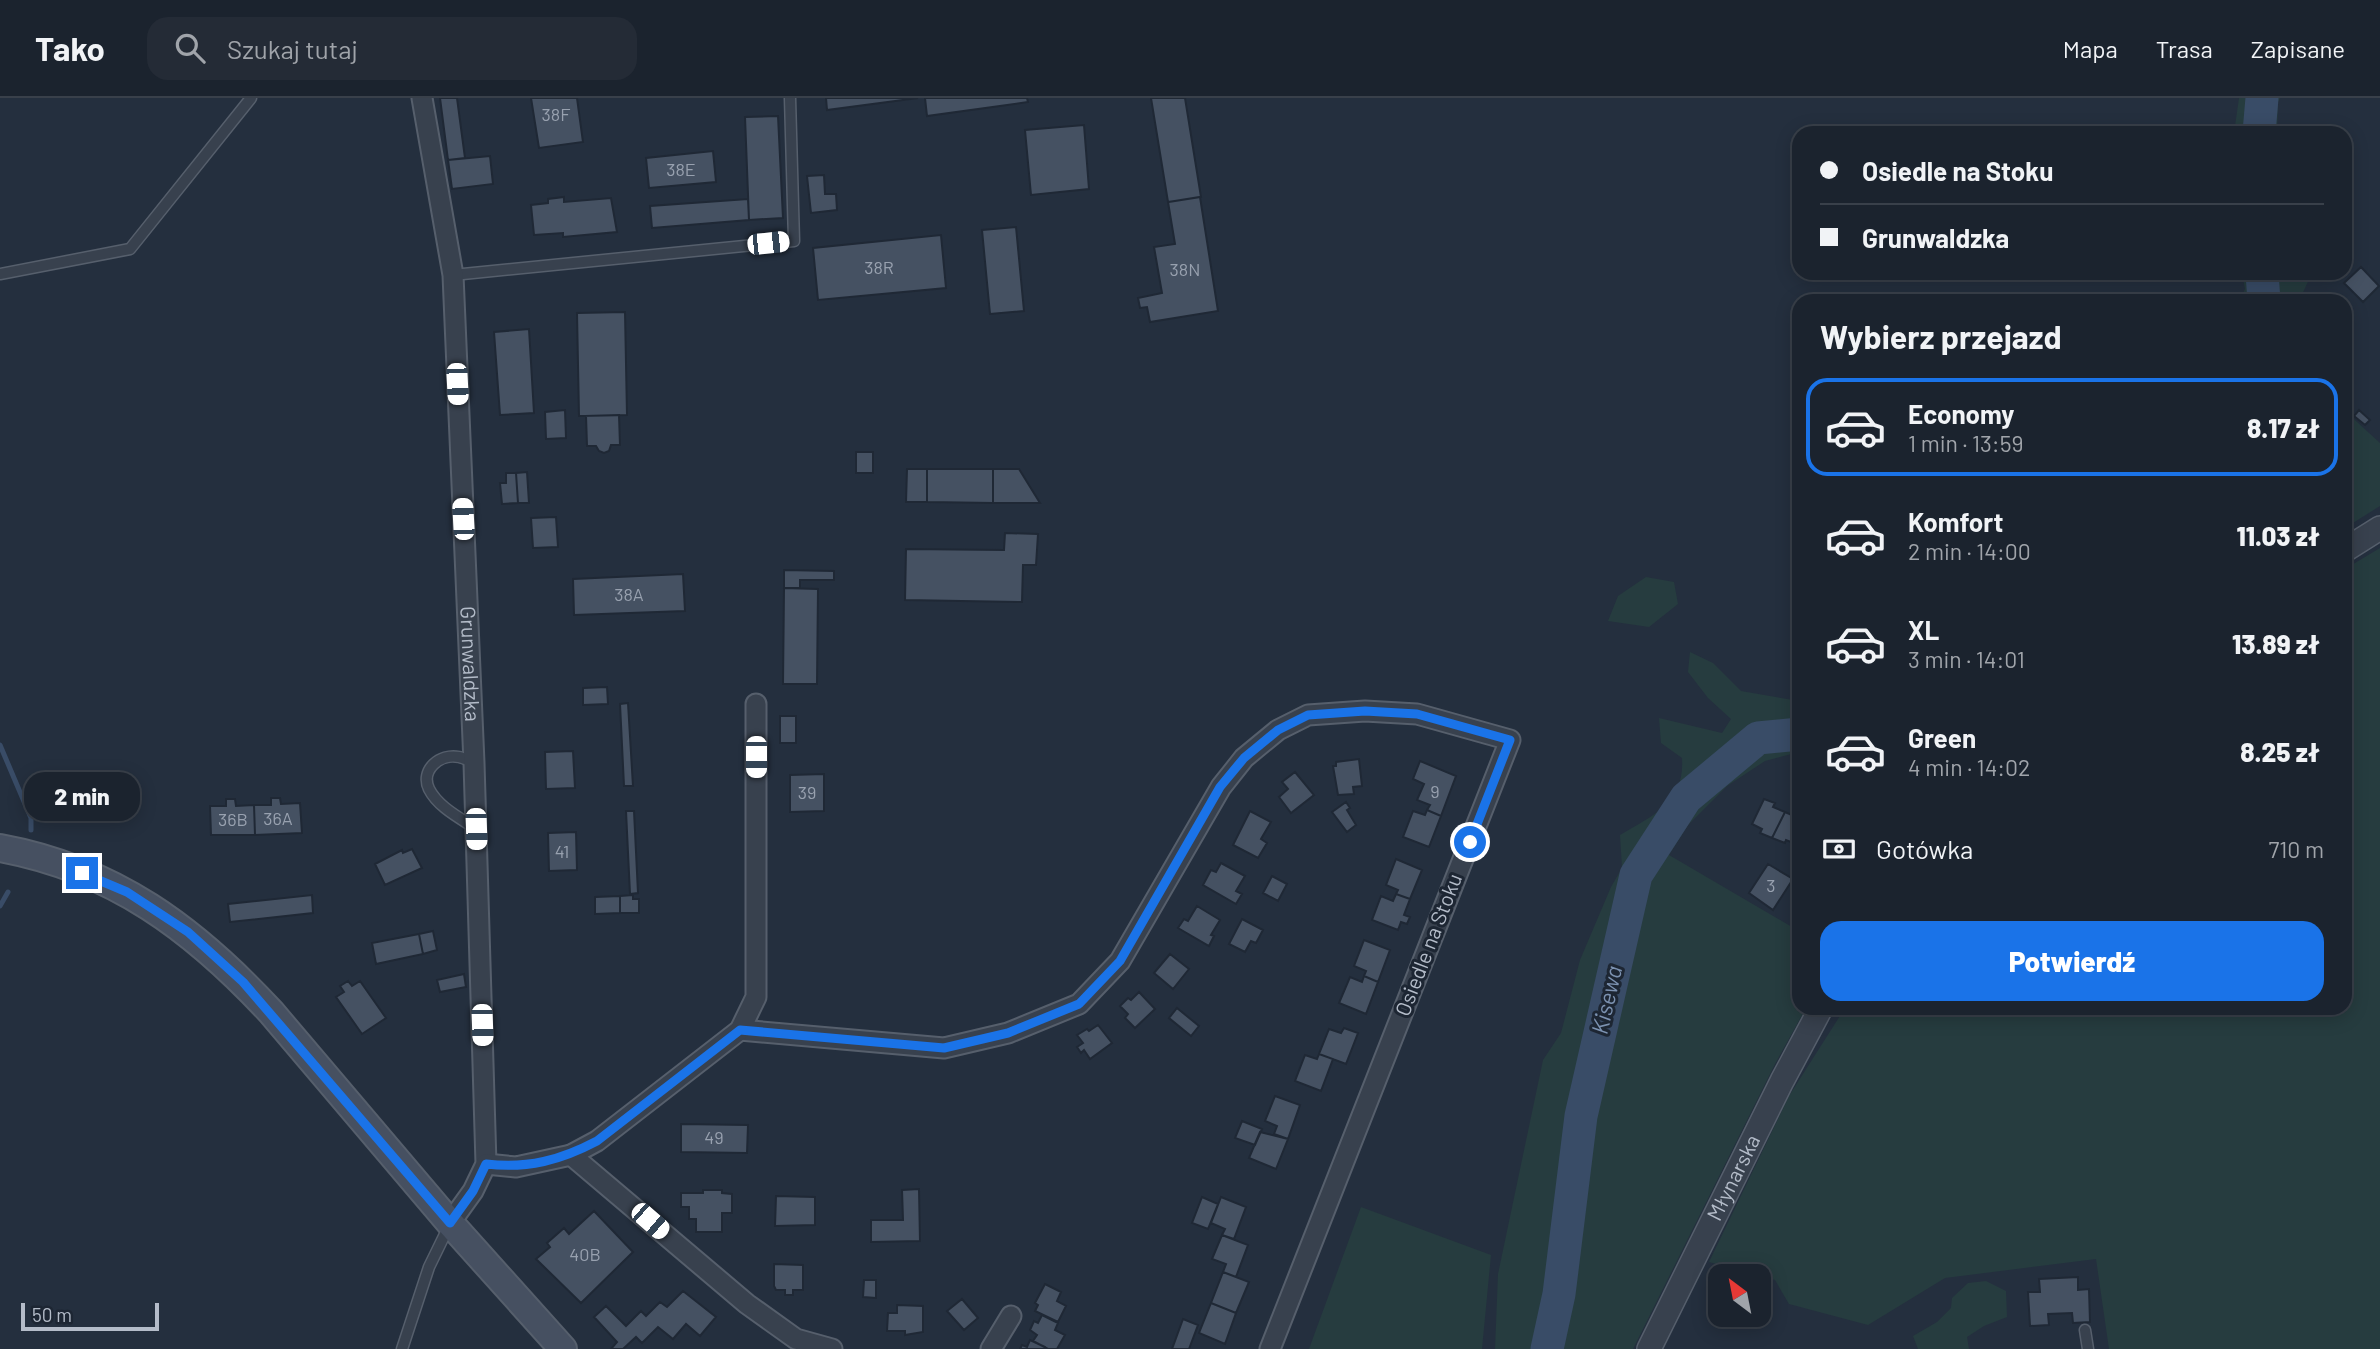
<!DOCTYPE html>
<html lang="pl">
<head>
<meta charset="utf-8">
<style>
	:root { --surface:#1b232e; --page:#242b36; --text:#f1f3f6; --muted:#a0a4aa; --line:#39404a; --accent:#1a73e8 }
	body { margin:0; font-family:Barlow,sans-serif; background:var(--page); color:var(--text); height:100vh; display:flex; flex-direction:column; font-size:26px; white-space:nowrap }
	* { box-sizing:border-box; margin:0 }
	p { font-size:23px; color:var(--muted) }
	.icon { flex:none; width:38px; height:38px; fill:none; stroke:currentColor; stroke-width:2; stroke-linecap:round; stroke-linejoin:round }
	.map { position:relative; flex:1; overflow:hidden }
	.panel { position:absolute; left:1792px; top:196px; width:560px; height:721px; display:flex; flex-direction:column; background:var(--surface); border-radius:21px; box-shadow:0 4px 18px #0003,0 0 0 2px var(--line) }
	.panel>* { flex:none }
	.banner { position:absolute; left:1792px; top:28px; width:560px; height:154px; border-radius:21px; box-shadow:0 4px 18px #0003,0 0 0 2px var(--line); display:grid; align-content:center; height:154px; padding:0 28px; background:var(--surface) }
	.needle { width:46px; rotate:328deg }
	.buttons { position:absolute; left:1708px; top:1166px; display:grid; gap:14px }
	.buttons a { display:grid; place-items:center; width:63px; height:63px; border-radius:14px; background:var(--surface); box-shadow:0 4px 18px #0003,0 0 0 2px var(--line); font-size:35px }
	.scale { position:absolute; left:21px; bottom:18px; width:138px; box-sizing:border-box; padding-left:7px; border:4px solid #b4bcc9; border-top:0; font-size:19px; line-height:24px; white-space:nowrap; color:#b4bcc9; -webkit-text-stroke:5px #1d2633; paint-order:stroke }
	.end { position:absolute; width:32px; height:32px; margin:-16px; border:9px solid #1a73e8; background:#fff; box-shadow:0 0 0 4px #fff }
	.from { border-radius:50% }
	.bubble { position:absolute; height:49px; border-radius:21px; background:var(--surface); box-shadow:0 4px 18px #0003,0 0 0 2px var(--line); font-size:23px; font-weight:800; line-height:49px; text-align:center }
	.car { position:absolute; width:21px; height:42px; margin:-21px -10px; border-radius:9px; box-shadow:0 0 5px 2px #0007; background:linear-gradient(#fff 24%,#345 0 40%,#fff 0 76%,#345 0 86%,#fff 0) }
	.banner b { display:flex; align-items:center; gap:24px; height:66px; font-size:26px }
	.banner b+b { border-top:2px solid var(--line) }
	.banner i { width:18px; height:18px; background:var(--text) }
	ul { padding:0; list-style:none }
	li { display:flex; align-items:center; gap:21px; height:98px; margin:0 14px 10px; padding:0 14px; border:4px solid transparent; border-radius:21px }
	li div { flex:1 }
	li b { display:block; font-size:26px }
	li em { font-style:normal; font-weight:800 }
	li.active { border-color:var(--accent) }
	li>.icon { width:63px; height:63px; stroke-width:1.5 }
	h2 { padding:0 28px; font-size:32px; line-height:84px }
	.pay { display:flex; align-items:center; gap:18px; height:77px; padding:0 28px; font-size:26px }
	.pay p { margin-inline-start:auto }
	.action { display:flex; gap:14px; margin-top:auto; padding:14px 28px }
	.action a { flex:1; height:80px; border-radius:21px; background:var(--accent); color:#fff; font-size:28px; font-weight:800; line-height:80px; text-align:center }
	header { display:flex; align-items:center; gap:42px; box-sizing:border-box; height:98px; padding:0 35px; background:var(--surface); border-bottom:2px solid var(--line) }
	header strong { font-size:33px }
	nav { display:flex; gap:38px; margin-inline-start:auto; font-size:24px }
	.search { width:490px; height:63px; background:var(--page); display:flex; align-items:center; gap:18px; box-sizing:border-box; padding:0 24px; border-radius:21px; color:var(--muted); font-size:26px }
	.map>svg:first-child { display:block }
	.green { fill:#263c3f }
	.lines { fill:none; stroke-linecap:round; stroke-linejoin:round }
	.stream { stroke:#394c67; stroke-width:5 }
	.river { stroke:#394c67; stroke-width:33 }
	.building { fill:#455162; stroke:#1f2835; stroke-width:2 }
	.service-casing { stroke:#565f6c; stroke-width:13 }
	.minor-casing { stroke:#565f6c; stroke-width:23 }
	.tertiary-casing { stroke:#565f6c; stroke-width:26 }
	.secondary-casing { stroke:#565f6c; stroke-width:30 }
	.service { stroke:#38414e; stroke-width:10 }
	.minor { stroke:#38414e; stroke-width:19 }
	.tertiary { stroke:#38414e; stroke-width:23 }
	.secondary { stroke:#465061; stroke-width:26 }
	.route { stroke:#1a73e8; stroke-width:9 }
	.labels { text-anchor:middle; stroke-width:6; stroke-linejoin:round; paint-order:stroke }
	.number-label { font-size:18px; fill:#98a1af }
	.street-label { font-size:21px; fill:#b4bcc9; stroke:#1d2633 }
	.water-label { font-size:23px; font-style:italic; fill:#7c92b1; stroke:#1d2633 }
</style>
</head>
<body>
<header>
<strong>Tako</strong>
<div class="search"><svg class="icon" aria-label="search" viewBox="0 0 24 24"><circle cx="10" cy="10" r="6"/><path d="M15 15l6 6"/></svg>Szukaj tutaj</div>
<nav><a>Mapa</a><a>Trasa</a><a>Zapisane</a></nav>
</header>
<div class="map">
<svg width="2380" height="1251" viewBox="0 0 2380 1251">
	<rect width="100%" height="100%" fill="#242f3e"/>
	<path class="green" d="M2239,0H2280L2278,4L2277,35H2234Z
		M2242,175H2312L2299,203H2239L2245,191Z
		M2345,313L2380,345V408L2345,430Z
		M2380,450V1251H2109L2096,1161L1945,1180L1868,1227L1789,1206L1775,1182L1709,1164L1789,998L1845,910H2345V471Z
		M1646,479L1674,484L1678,506L1649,529L1608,523L1618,498Z
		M1690,554L1713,565L1741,593L1799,603V654L1765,663L1727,688L1688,727L1669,757L1799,833V910H1806L1775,966L1633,1251H1495L1498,1176L1543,962L1561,935L1580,862L1611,789L1622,770L1620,737C1654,717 1685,704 1682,660L1661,645L1659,620L1722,635L1731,621L1708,600L1688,574Z
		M1361,1109L1491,1157L1482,1251H1309Z
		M1986,1183L2006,1193L2007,1219L1984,1228L1967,1239L1969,1251H1918L1913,1238L1937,1224L1951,1210L1952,1200L1968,1185Z"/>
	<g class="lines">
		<path class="stream" d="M0,647L31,720V732
			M0,808L8,794"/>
		<path class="river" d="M2259,35L2262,0
			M2262,175L2264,203
			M1547,1251L1559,1196L1581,1018L1636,777L1686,700L1758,640L1799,636"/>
	</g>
	<path class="building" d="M440,0H457L465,60L448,62Z
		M531,0H577L583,44L539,50Z
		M826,0H918L827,12Z
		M925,0H1027L1028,4L927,18Z
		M1151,0H1185L1201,99L1168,104Z
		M778,18L783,120L749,122L745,19Z
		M1084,27L1089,91L1031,97L1025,32Z
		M713,53L716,84L649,90L646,60Z
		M490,58L493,86L452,91L448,62Z
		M824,77L825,96H836L837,112L811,115L807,78Z
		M564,99V104L611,100L617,134L563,139V135L534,137L531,107L548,105V101Z
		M1200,99L1218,213L1150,224L1147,209L1140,210L1138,200L1162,195L1154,149L1175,146L1168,104Z
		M748,101L749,122L652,130L650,108Z
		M1016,129L1024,213L990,216L982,132Z
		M941,137L946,190L818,202L813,150Z
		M2361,169L2379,188L2363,204L2344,185Z
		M625,214L627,317L579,318L577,215Z
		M529,231L534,315L500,317L494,234Z
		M565,312L566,340L546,341L545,314Z
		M2359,312L2370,322L2365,327L2354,318Z
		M619,317L620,347H611L609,353L604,355L599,353L596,348H587L586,318Z
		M856,354H873V375H856Z
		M907,371H927V404H906Z
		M927,371H993V405L927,404Z
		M993,371H1019L1040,405H993Z
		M527,374L529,405H518L516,375Z
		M506,375H516L518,405L502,406L500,385H506Z
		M556,419L558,449L533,450L531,420Z
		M1005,435L1038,436L1036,467H1023L1022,504L905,502L906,451L1004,452Z
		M784,472L834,473V482H800V490H784Z
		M683,476L685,513L574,517L573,481Z
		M784,490L818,491L817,586H783Z
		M607,589L608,606L583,607V590Z
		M628,605L633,688H624L620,606Z
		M780,618H796V645H780Z
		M573,653L575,690L546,691L545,654Z
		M1359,661L1362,688L1353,689L1354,696L1338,697L1333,668H1336V664Z
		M1420,663L1456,678L1441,718L1427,712L1430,707L1417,702L1424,686L1413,681Z
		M1295,674L1314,697L1291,715L1279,699L1288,691L1282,684Z
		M824,676V713L790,714V677Z
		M271,700H280L281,706L300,705L302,735L255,737L254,707H271Z
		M226,701H235L236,708L254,707L255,737H211L210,708H226Z
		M1764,701L1775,705L1773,709L1785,714L1772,740L1760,735L1762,731L1752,726Z
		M1346,704L1350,710L1347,712L1356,727L1347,734L1332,714Z
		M1427,712L1441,718L1429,749L1403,739L1413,713L1425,717Z
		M626,713H634L638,795L630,796Z
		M1250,713L1271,724L1261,741L1267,745L1258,760L1233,747Z
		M1785,714L1796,719L1797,716L1799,717V739L1796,746L1786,742L1785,745L1772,740Z
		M576,734L577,772L549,773L548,735Z
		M412,751L422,770L385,787L375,766L402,752L403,755Z
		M1396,761L1422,772L1410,801L1396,796L1398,792L1386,787Z
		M1221,765L1245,778L1236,793L1242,796L1236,806L1203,787L1211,772L1216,774Z
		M1768,766L1793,781L1773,812L1749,795Z
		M1272,778L1287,786L1278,803L1263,795Z
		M1396,796L1410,801L1404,817L1410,819L1407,826L1401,824L1398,832L1372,822L1381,798L1393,803Z
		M312,797L313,815L230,824L228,806Z
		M633,797V801H639V815H620V798Z
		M620,798V815L595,816V799Z
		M1197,808L1220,822L1211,837L1214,838L1209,848L1178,830L1184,821L1188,823Z
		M1242,821L1263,832L1256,845L1251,843L1245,854L1229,846Z
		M433,833L437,852L423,856L419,836Z
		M419,836L423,856L376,866L372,845Z
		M1364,842L1390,852L1378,884L1364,878L1366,873L1354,868Z
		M1170,856L1189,871L1173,891L1154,875Z
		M464,876L466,889L440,894L437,882Z
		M1364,878L1378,884L1366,916L1339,905L1350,879L1362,884Z
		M348,883L352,888L360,883L386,920L362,936L336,899L344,894L340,888Z
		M1139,894L1155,911L1135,930L1125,920L1128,916L1120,908L1128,900L1131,902Z
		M1177,910L1199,928L1191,938L1169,920Z
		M1098,927L1112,945L1090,961L1084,952L1081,955L1077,949L1083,945L1077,937L1087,931L1089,933Z
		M1344,930L1358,935L1346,966L1319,956L1329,931L1341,935Z
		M1319,956L1333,961L1321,993L1295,983L1305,957L1317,961Z
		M1275,998L1300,1007L1288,1041L1274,1036L1277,1028L1265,1023Z
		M1242,1023L1262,1031L1255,1047L1235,1040Z
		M681,1026L748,1027L747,1055L681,1054Z
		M1260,1034L1288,1041L1276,1071L1249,1060Z
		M919,1091L920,1143L871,1144V1122H903L902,1092Z
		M703,1092H722V1095L732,1096V1115H722V1134H696V1121H689V1109H681V1095H703Z
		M776,1098L815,1099V1127L775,1128Z
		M1202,1099L1218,1106L1208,1131L1192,1125Z
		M1221,1099L1246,1109L1234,1141L1222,1137L1225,1131L1211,1125Z
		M594,1113L633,1154L581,1205L536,1161L550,1149L547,1145L564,1130L569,1136Z
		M1222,1137L1248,1147L1236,1179L1223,1174L1226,1166L1212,1161Z
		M774,1166L803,1167V1192H793V1197H785V1192H776L774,1188Z
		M1223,1174L1249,1184L1236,1215L1211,1205Z
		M2078,1179V1192L2089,1191L2090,1224L2073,1225L2072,1215L2048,1216L2049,1227L2030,1228L2028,1194H2040L2039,1181Z
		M864,1182H876V1200L863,1199Z
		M1045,1186L1061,1194L1057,1203L1066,1208L1058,1224L1035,1213L1038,1207L1035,1205Z
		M683,1193L716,1219L700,1238L686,1226L673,1241L658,1229L642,1245L636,1239L623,1251H611L617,1244L594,1219L606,1208L626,1228L641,1213L646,1218L660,1204L667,1209Z
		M962,1201L978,1220L964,1232L947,1213Z
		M1211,1205L1236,1215L1225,1246L1199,1235Z
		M897,1207L923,1208V1234L905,1237V1233H887L888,1215H897Z
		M1042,1217L1058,1225L1055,1232L1065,1237L1057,1251H1048L1033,1243L1037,1237L1030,1232L1034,1223L1038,1225Z
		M1183,1221L1198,1227L1189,1251H1172Z
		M1030,1242L1045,1249L1044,1251H1020L1022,1247L1027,1249Z"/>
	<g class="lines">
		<g class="service-casing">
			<path id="service" d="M0,176L130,151L251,0
				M453,177L794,143L790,0
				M474,665C469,663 464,660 459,659C440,655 420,672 429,691C438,709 460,720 475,730
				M2085,1232L2088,1251
				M402,1251L429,1169L449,1128"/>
		</g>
		<g class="minor-casing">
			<g id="minor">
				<path id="s1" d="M422,0L453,177L474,665L486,1066L473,1093L450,1125"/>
				<path d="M740,932L944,950L1008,935L1079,906L1120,863L1221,689L1244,660L1278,632L1308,617L1365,613L1417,616L1510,642L1270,1251"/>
				<path d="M571,1057L597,1043L740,932L756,899V606"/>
				<path d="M486,1066L516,1069L571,1057L747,1206L796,1241L832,1251"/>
				<path d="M991,1251L1011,1218"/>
			</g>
		</g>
		<g class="tertiary-casing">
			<g id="tertiary">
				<path d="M2345,452L2380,430"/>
				<path id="s2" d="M1649,1251L1782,983L1821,910"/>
			</g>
		</g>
		<g class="secondary-casing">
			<path id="secondary" d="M0,750C114,771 194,831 271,914L450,1125L563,1251"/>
		</g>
		<use href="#service" class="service"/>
		<use href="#minor" class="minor"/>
		<use href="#tertiary" class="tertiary"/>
		<use href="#secondary" class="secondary"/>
	</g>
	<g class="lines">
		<path class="route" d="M82,775L127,794L188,834L243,884L450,1125L473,1093L486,1066C528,1071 561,1062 597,1043L740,932L944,950L1008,935L1079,906L1120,863L1220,689L1244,660L1278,632L1308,617L1365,613L1417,616L1510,642L1470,744"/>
	</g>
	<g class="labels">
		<g class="number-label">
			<text x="556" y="23">38F</text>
			<text x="681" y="78">38E</text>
			<text x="879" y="176">38R</text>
			<text x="1185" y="178">38N</text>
			<text x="629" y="503">38A</text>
			<text x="1435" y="700">9</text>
			<text x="807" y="701">39</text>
			<text x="278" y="727">36A</text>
			<text x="233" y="728">36B</text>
			<text x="562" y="760">41</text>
			<text x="1771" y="794">3</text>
			<text x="714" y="1046">49</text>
			<text x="585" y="1163">40B</text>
		</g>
		<g class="street-label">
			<text dy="7" stroke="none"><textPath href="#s1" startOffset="569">Grunwaldzka</textPath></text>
			<text transform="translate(1429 847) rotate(-69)" y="7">Osiedle na Stoku</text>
			<text dy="7" stroke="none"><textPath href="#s2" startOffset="191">Młynarska</textPath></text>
		</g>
		<g class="water-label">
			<text transform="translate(1607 902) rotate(-77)" y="8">Kisewa</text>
		</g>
	</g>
</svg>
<div class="buttons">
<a><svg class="needle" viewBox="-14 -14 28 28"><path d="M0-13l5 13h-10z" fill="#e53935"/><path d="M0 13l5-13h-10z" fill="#a0a4aa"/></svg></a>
</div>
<div class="scale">50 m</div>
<i class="end from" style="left:1470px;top:744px"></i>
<i class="end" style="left:82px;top:775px"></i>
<div class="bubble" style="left:24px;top:674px;width:116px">2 min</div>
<i class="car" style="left:768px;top:145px;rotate:84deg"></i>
<i class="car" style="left:457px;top:286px;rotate:177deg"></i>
<i class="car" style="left:463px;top:421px;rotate:357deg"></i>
<i class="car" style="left:756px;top:659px;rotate:180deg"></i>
<i class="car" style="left:476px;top:731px;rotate:178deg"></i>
<i class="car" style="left:482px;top:927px;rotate:178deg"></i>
<i class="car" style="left:650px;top:1123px;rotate:131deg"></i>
<div class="banner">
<b><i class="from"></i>Osiedle na Stoku</b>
<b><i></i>Grunwaldzka</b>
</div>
<section class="panel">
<h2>Wybierz przejazd</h2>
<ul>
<li class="active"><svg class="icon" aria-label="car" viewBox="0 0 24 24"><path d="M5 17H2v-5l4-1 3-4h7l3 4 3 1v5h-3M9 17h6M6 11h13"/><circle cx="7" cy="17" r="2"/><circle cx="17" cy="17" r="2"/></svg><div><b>Economy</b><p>1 min · 13:59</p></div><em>8.17 zł</em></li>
<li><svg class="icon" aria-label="car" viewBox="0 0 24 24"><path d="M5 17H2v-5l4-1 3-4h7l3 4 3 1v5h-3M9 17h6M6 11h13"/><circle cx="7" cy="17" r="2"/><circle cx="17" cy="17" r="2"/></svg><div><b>Komfort</b><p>2 min · 14:00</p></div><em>11.03 zł</em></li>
<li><svg class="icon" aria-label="car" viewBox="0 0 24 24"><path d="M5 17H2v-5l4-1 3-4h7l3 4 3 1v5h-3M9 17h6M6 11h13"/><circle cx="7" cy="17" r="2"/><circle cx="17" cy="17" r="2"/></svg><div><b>XL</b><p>3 min · 14:01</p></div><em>13.89 zł</em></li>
<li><svg class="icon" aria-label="car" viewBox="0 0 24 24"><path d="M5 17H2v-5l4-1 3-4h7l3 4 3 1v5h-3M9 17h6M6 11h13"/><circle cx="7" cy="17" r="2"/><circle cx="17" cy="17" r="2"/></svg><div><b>Green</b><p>4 min · 14:02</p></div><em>8.25 zł</em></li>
</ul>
<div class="pay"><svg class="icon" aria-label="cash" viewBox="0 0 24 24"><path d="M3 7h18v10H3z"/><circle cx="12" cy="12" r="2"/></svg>Gotówka<p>710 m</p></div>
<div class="action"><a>Potwierdź</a></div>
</section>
</div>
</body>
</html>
